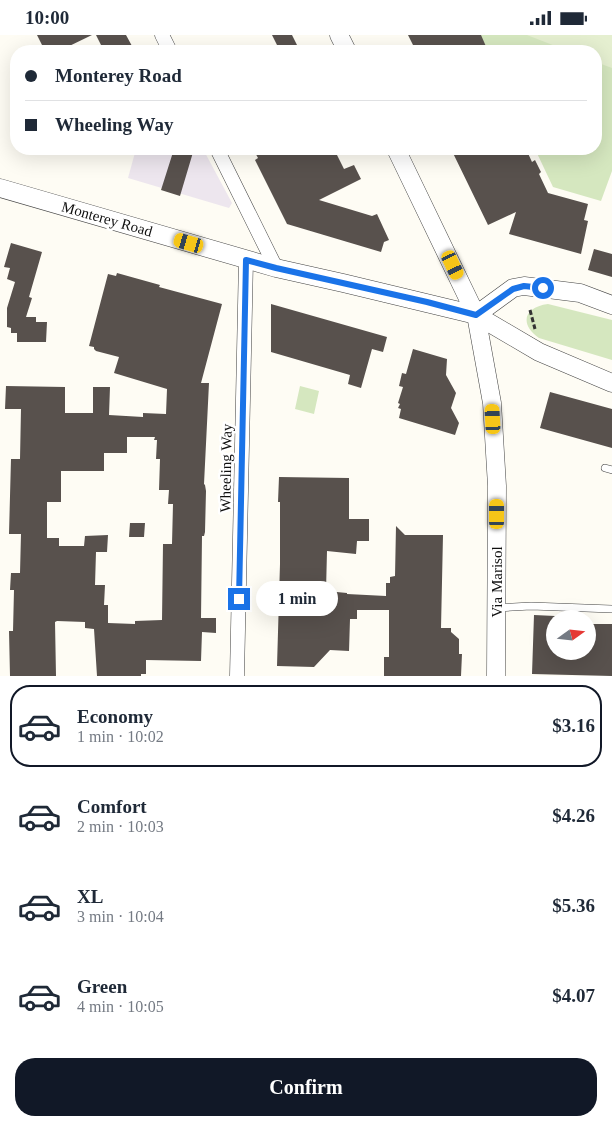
<!DOCTYPE html>
<html lang="en">
<head>
<meta charset="utf-8">
<style>
	:root { --surface:#fff; --page:#f2f2f3; --text:#1f2937; --muted:#747a83; --line:#e0e1e3; --accent:#111827 }
	body { margin:0; font-family:Georgia,serif; background:var(--page); color:var(--text); height:100vh; display:flex; flex-direction:column; font-size:19px; white-space:nowrap }
	* { box-sizing:border-box; margin:0 }
	p { font-size:16px; color:var(--muted) }
	.icon { flex:none; width:28px; height:28px; fill:none; stroke:currentColor; stroke-width:2; stroke-linecap:round; stroke-linejoin:round }
	.map { position:relative; height:641px; overflow:hidden }
	.details { display:flex; flex-direction:column; background:var(--surface); flex:1 }
	.details>* { flex:none }
	.top-card { position:absolute; left:10px; top:10px; width:592px; height:110px; border-radius:20px; box-shadow:0 5px 20px #0002; display:grid; align-content:center; height:110px; padding:0 15px; background:var(--surface) }
	.needle { width:32px; rotate:75deg }
	.controls { position:absolute; left:546px; top:575px; display:grid; gap:10px }
	.controls a { display:grid; place-items:center; width:50px; height:50px; border-radius:50%; background:var(--surface); box-shadow:0 5px 20px #0002; font-size:25px }
	.end { position:absolute; width:22px; height:22px; margin:-11px; border:6px solid #1a73e8; background:#fff; box-shadow:0 0 0 2px #fff }
	.from { border-radius:50% }
	.bubble { position:absolute; height:35px; border-radius:18px; background:var(--surface); box-shadow:0 5px 20px #0002; font-size:16px; font-weight:700; line-height:35px; text-align:center }
	.car { position:absolute; width:15px; height:30px; margin:-15px -8px; border-radius:6px; box-shadow:0 0 4px 1px #0007; background:linear-gradient(#f5c518 24%,#345 0 40%,#f5c518 0 76%,#345 0 86%,#f5c518 0) }
	.top-card b { display:flex; align-items:center; gap:18px; height:48px; font-size:19px }
	.top-card b+b { border-top:1px solid var(--line) }
	.top-card i { width:12px; height:12px; background:var(--text) }
	ul { padding:9px 0 0; list-style:none }
	li { display:flex; align-items:center; gap:15px; height:82px; margin:0 10px 8px; padding:0 5px; border:2px solid transparent; border-radius:20px }
	li div { flex:1 }
	li b { display:block; font-size:19px }
	li em { font-style:normal; font-weight:700 }
	li.current { border-color:var(--accent) }
	li>.icon { width:45px; height:45px; stroke-width:1.5 }
	.cta { display:flex; gap:10px; margin-top:auto; padding:10px 15px }
	.cta a { flex:1; height:58px; border-radius:20px; background:var(--accent); color:#fff; font-size:20px; font-weight:700; line-height:58px; text-align:center }
	.status { display:flex; justify-content:space-between; align-items:center; height:35px; padding:0 25px; background:var(--surface); direction:ltr }
	.status svg { height:14px; fill:currentColor }
	.map>svg:first-child { display:block }
	.industrial { fill:#ede6ee }
	.green { fill:#d5e7bf }
	.pitch { fill:#e5efd0 }
	.building { fill:#58514d; fill-rule:evenodd }
	.lines { fill:none; stroke-linecap:round; stroke-linejoin:round }
	.service-casing { stroke:#434343; stroke-width:8 }
	.minor-casing { stroke:#434343; stroke-width:15 }
	.tertiary-casing { stroke:#434343; stroke-width:19 }
	.path { stroke:#323232; stroke-width:3; stroke-dasharray:5 2.5; stroke-linecap:butt }
	.service { stroke:#fff; stroke-width:7 }
	.minor { stroke:#fff; stroke-width:14 }
	.tertiary { stroke:#fff; stroke-width:18 }
	.route { stroke:#1a73e8; stroke-width:6 }
	.labels { text-anchor:middle; stroke-width:5; stroke-linejoin:round; paint-order:stroke }
	.street-label { font-size:15px; fill:#101010; stroke:#fff }
</style>
</head>
<body>
<div class="status"><b>10:00</b><svg viewBox="0 0 49 12"><path d="M0 12V9h3v3zM5 12V6h3v6zM10 12V3h3v9zM15 12V0h3v12zM26 1h20v11H26zM47 4h2v5h-2z"/></svg></div>
<div class="map">
<svg width="612" height="641" viewBox="0 0 612 641">
	<rect width="100%" height="100%" fill="#fefcf4"/>
	<path class="industrial" d="M136,114H203L232,168L229,173L128,143Z"/>
	<path class="green" d="M480,0H612V136L601,166L553,152L535,114H596V16H488Z
		M548,269L612,285V325L539,303C519,289 524,272 548,269Z
		M300,351L319,356L314,379L295,374Z"/>
	<path class="pitch" d="M527,0H612V33L596,27V16H568Z"/>
	<path class="building" d="M37,0H92L59,16H45Z
		M96,0H126L132,11L129,12L131,16H104Z
		M272,0H292L300,16H280Z
		M408,0H481L488,16H416Z
		M174,114H194L180,161L161,155Z
		M253,114H334L344,134L354,130L361,144L319,165L372,181L377,179L389,205L384,207L381,217L287,189L255,125L258,123Z
		M451,114H526L532,127L535,125L541,137L539,139L548,158L588,169L584,185L588,186L581,219L509,199L516,177L488,190Z
		M11,208L42,217L29,262L32,263L26,282H36V287H47L46,307H17V298H11V293L7,292V273L15,247L7,244L10,233L4,232Z
		M594,214L612,219V242L588,235Z
		M117,238L160,250L159,252L222,269L201,348H209L204,449L205,450L206,456L205,497L204,501H202L201,583H216V598L202,597L201,626L146,625V639H141V641H97L94,594L85,593V587L57,586L55,587L56,641H10L9,596H13L14,555H10L11,538H20L21,499H9L11,424H20L21,374H5L6,351L65,352V378H93V352H110L109,380L143,382V378L166,379L167,354L114,338L119,322L96,316L94,314V312L89,311L108,239L116,241ZM127,402H155L154,405H157L156,424H160L159,455H169L168,469H173L172,509H163L162,585L135,586V589L108,588V570H104L105,550H95L96,517H107L108,500L85,501L84,511H59V503H47V467H61V436H104V418H127Z
		M271,269L387,302L383,317L372,314L361,353L348,349L350,340L271,317Z
		M413,314L447,324L446,340L456,358L451,373L459,388L455,400L399,383L401,374L398,373L400,369L398,368L403,352L399,351L402,338L406,339Z
		M550,357L612,374V413L540,393Z
		M279,442L349,443V484H369V506H357L356,519L327,516L326,556L347,558V559L386,561V548H390V542L395,541L396,491L405,500H443L441,593H451V597L459,604V619H462L461,641H384V622H389V575H357V584H350L349,616L330,615L314,632L277,631L280,529V467H278Z
		M130,488H145L144,502H129Z
		M534,580L555,581V616H588V589H612V641L532,639Z"/>
	<g class="lines">
		<g class="service-casing">
			<path id="service" d="M605,433L612,435
				M497,573L531,571L612,574"/>
		</g>
		<g class="minor-casing">
			<path id="minor" d="M162,0L170,16
				M217,114L276,233
				M237,641L246,225"/>
		</g>
		<g class="tertiary-casing">
			<path id="tertiary" d="M339,0L347,16
				M396,114L476,280L492,368L497,451L496,641
				M0,153L276,233L343,248L476,280L539,317L612,348
				M476,280L513,253L524,251L580,258L612,270"/>
		</g>
		<path class="path" d="M530,275L535,294"/>
		<use href="#service" class="service"/>
		<use href="#minor" class="minor"/>
		<use href="#tertiary" class="tertiary"/>
	</g>
	<g class="lines">
		<path class="route" d="M239,564L246,225L276,233L427,267L476,280L513,254L524,251L543,253"/>
	</g>
	<g class="labels">
		<g class="street-label">
			<text transform="translate(107 184) rotate(16)" y="5">Monterey Road</text>
			<text transform="translate(226 433) rotate(-89)" y="5">Wheeling Way</text>
			<text transform="translate(497 547) rotate(-90)" y="5">Via Marisol</text>
		</g>
	</g>
</svg>
<div class="controls">
<a><svg class="needle" viewBox="-14 -14 28 28"><path d="M0-13l5 13h-10z" fill="#e53935"/><path d="M0 13l5-13h-10z" fill="#747a83"/></svg></a>
</div>
<i class="end from" style="left:543px;top:253px"></i>
<i class="end" style="left:239px;top:564px"></i>
<div class="bubble" style="left:256px;top:546px;width:82px">1 min</div>
<i class="car" style="left:189px;top:208px;rotate:286deg"></i>
<i class="car" style="left:453px;top:230px;rotate:155deg"></i>
<i class="car" style="left:493px;top:384px;rotate:357deg"></i>
<i class="car" style="left:497px;top:479px;rotate:0deg"></i>
<div class="top-card">
<b><i class="from"></i>Monterey Road</b>
<b><i></i>Wheeling Way</b>
</div>
</div>
<section class="details">
<ul>
<li class="current"><svg class="icon" aria-label="car" viewBox="0 0 24 24"><path d="M5 17H2v-5l4-1 3-4h7l3 4 3 1v5h-3M9 17h6M6 11h13"/><circle cx="7" cy="17" r="2"/><circle cx="17" cy="17" r="2"/></svg><div><b>Economy</b><p>1 min · 10:02</p></div><em>$3.16</em></li>
<li><svg class="icon" aria-label="car" viewBox="0 0 24 24"><path d="M5 17H2v-5l4-1 3-4h7l3 4 3 1v5h-3M9 17h6M6 11h13"/><circle cx="7" cy="17" r="2"/><circle cx="17" cy="17" r="2"/></svg><div><b>Comfort</b><p>2 min · 10:03</p></div><em>$4.26</em></li>
<li><svg class="icon" aria-label="car" viewBox="0 0 24 24"><path d="M5 17H2v-5l4-1 3-4h7l3 4 3 1v5h-3M9 17h6M6 11h13"/><circle cx="7" cy="17" r="2"/><circle cx="17" cy="17" r="2"/></svg><div><b>XL</b><p>3 min · 10:04</p></div><em>$5.36</em></li>
<li><svg class="icon" aria-label="car" viewBox="0 0 24 24"><path d="M5 17H2v-5l4-1 3-4h7l3 4 3 1v5h-3M9 17h6M6 11h13"/><circle cx="7" cy="17" r="2"/><circle cx="17" cy="17" r="2"/></svg><div><b>Green</b><p>4 min · 10:05</p></div><em>$4.07</em></li>
</ul>
<div class="cta"><a>Confirm</a></div>
</section>
</body>
</html>
